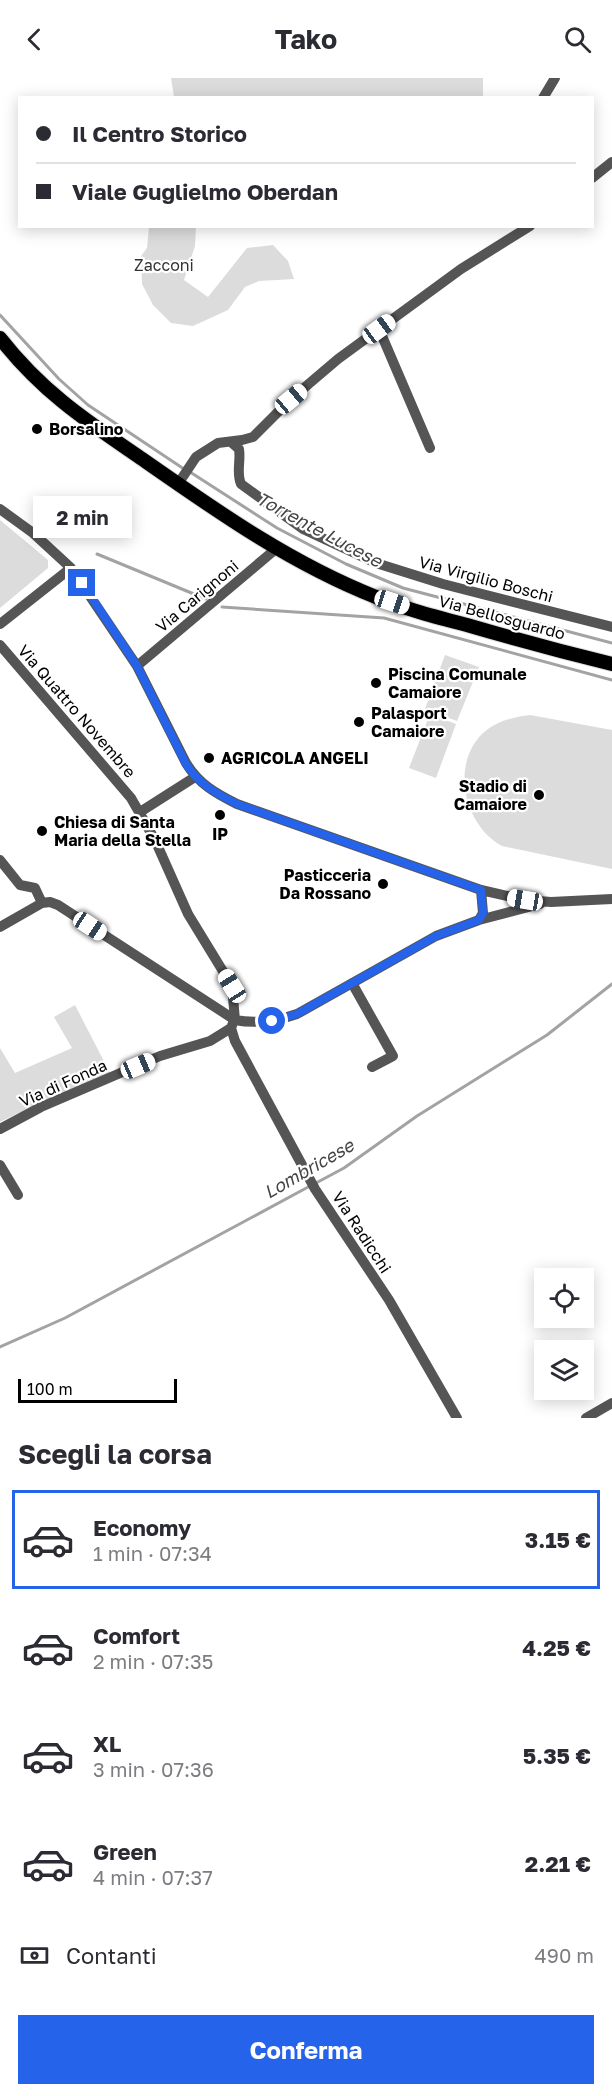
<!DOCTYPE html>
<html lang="it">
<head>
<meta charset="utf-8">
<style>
	:root { --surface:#fff; --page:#f2f2f3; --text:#2b2b33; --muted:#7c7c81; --line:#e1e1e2; --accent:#2563eb }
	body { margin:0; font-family:"Golos Text",sans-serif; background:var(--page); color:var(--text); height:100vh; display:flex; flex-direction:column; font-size:22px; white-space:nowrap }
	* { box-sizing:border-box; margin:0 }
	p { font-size:20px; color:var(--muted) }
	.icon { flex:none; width:33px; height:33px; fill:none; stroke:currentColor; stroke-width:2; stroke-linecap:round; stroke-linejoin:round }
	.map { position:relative; height:1340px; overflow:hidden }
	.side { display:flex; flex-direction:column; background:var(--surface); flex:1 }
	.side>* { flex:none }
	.hud { position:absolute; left:18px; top:18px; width:576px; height:132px; border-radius:0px; box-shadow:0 3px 15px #0003; display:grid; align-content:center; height:132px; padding:0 18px; background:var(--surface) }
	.controls { position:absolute; left:534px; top:1190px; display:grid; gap:12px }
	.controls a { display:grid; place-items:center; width:60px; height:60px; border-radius:0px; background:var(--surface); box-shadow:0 3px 15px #0003; font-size:30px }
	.scale { position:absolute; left:18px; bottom:15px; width:159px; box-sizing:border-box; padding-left:6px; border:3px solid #000; border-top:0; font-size:16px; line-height:21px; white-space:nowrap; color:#000; -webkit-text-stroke:4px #fff; paint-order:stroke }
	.end { position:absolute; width:27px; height:27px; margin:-14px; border:8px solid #2563eb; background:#fff; box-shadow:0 0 0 3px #fff }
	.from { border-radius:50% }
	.bubble { position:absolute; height:42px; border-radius:0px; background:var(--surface); box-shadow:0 3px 15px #0003; font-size:20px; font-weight:700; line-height:42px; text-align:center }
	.car { position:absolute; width:18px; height:36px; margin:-18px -9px; border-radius:8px; box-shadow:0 0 4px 2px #0007; background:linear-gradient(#fff 24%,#345 0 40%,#fff 0 76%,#345 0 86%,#fff 0) }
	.hud b { display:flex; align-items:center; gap:21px; height:57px; font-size:22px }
	.hud b+b { border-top:2px solid var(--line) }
	.hud i { width:15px; height:15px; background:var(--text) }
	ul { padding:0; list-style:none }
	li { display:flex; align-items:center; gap:18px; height:99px; margin:0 12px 9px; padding:0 6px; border:3px solid transparent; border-radius:0px }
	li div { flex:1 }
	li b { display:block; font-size:22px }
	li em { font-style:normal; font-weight:700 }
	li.selected { border-color:var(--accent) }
	li>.icon { width:54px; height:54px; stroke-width:1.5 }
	h2 { padding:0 18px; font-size:27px; line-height:72px }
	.pay { display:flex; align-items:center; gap:15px; height:66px; padding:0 18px; font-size:22px }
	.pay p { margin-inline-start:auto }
	.primary-button { display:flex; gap:12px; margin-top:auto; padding:12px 18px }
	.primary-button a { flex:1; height:69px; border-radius:0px; background:var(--accent); color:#fff; font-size:24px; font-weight:700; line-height:69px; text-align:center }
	header { display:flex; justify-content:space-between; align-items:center; height:78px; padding:0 18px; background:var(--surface); font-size:27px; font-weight:700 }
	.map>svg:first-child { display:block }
	.green { fill:#dcdcdc }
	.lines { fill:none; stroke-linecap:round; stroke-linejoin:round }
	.stream { stroke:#a3a3a3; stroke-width:3 }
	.major-casing { stroke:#dbdbdb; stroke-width:16 }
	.minor { stroke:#555; stroke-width:10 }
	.major { stroke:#000; stroke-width:14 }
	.route { stroke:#2563eb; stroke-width:8 }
	.poi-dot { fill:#000; stroke:#fff; stroke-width:2 }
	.labels { text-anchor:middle; stroke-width:4.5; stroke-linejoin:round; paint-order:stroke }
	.park-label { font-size:16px; fill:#333; stroke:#fff }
	.poi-label { font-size:16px; font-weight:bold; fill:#000; stroke:#fff; text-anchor:start }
	.street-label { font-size:16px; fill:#000; stroke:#fff }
	.water-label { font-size:18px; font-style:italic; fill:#444; stroke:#fff }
</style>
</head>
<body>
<header><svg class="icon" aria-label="back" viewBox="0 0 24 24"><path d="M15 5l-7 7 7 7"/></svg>Tako<svg class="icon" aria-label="search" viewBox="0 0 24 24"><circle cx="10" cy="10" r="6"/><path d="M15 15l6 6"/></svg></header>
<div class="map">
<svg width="612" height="1340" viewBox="0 0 612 1340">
	<rect width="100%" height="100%" fill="#fff"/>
	<path class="green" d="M171,0H483V19H174Z
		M149,149H196L195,168L184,202L208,219L247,170L273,167L288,183L294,201L259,203L245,209L228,232L193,248L171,245L153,227L142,206L141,178L147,170Z
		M0,442L48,482V490L0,530Z
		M445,577L479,589L457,643L425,631Z
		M430,636L456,646L436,700L409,690Z
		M530,637L612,652V791L502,768C464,747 450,687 483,655C497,643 513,639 530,637Z
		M75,927L110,995L45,1022L0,1044V970L15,995L72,970L54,939Z"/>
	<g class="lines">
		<path class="stream" d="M0,237L59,301L88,327L184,391
			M190,394L277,450L346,486L403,510L612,565
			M97,476L206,521
			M222,529L384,540L612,602
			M316,1105L344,1090L417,1038L547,957L612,906
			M0,1269L65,1240L310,1108"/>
		<g class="major-casing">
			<path id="major" d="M0,260C43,315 88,344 145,383C218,434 292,486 376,519C405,531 436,539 467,547C515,561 563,574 612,586"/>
		</g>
		<path class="minor" d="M543,20L555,0
			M592,100L612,84
			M379,251L430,370
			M231,364L239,371C241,383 236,395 241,406L303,451L376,485L443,506L612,549
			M178,406L196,379L218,365L242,362L253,359L291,321L338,281L461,191L530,148
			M0,431L33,455L71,490L137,588L186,685C199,706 215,715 237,726L481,812L525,822L551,824L612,821
			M0,546L71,490
			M0,567L131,720L155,762L188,836L232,908L235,942
			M137,588L277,470
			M140,734L195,699
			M0,782L20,807L35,810L42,825
			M479,842L483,835L481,812
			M0,849L42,825L50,824L58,827L235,942C256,946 277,943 297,936L436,858L479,842L540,826
			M352,905L393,978L372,989
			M231,950L235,963L315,1111L389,1222L457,1340
			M0,1051L41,1029L160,978L210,963L231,950L233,945
			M0,1087L18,1117
			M586,1340L612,1325"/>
		<use href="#major" class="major"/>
	</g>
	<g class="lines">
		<path class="route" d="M82,505L137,588L186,686C199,706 215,715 237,726L481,812L483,835L479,842L436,858L297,936L272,943"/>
	</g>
	<g class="poi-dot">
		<circle cx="37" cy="351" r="6"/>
		<circle cx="376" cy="605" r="6"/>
		<circle cx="359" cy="644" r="6"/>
		<circle cx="209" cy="680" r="6"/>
		<circle cx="539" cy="717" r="6"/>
		<circle cx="220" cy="737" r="6"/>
		<circle cx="42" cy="753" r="6"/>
		<circle cx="383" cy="806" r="6"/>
	</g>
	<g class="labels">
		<g class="park-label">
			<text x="164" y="193">Zacconi</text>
		</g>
		<g class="poi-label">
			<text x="49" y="357">Borsalino</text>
			<text x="388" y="602">Piscina Comunale<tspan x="388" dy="18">Camaiore</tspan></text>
			<text x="371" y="641">Palasport<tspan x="371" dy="18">Camaiore</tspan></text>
			<text x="221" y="686">AGRICOLA ANGELI</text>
			<text x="527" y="714" text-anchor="end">Stadio di<tspan x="527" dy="18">Camaiore</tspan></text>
			<text x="54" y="750">Chiesa di Santa<tspan x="54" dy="18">Maria della Stella</tspan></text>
			<text x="220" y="762" text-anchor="middle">IP</text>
			<text x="371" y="803" text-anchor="end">Pasticceria<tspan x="371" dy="18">Da Rossano</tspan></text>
		</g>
		<g class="street-label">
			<text transform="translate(486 501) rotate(15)" y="6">Via Virgilio Boschi</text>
			<text transform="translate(197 518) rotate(-40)" y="6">Via Carignoni</text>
			<text transform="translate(502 539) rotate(15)" y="6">Via Bellosguardo</text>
			<text transform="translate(77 633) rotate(49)" y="6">Via Quattro Novembre</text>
			<text transform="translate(63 1005) rotate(-24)" y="6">Via di Fonda</text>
			<text transform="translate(362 1154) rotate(57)" y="6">Via Radicchi</text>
		</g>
		<g class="water-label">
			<text transform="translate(319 452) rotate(28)" y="6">Torrente Lucese</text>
			<text transform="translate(309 1091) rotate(-30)" y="6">Lombricese</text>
		</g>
	</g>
</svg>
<div class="controls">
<a><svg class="icon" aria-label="locate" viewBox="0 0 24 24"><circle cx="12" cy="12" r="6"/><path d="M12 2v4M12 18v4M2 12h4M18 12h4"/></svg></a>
<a><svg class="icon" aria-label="layers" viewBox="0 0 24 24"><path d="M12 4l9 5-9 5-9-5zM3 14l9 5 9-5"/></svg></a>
</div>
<div class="scale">100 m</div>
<i class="end from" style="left:272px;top:943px"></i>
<i class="end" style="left:82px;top:505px"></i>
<div class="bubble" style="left:33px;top:418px;width:99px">2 min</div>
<i class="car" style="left:379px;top:251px;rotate:54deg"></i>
<i class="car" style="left:291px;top:321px;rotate:50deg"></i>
<i class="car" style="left:392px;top:524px;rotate:108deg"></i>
<i class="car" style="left:525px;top:822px;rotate:280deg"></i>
<i class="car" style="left:90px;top:848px;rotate:123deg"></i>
<i class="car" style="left:232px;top:908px;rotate:328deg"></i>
<i class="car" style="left:138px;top:988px;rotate:67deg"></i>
<div class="hud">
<b><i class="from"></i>Il Centro Storico</b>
<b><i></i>Viale Guglielmo Oberdan</b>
</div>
</div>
<section class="side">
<h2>Scegli la corsa</h2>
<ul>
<li class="selected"><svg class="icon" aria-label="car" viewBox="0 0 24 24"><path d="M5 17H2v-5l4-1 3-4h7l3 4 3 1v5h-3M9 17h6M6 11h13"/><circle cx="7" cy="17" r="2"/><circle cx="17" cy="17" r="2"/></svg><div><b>Economy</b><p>1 min · 07:34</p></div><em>3.15 €</em></li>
<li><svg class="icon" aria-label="car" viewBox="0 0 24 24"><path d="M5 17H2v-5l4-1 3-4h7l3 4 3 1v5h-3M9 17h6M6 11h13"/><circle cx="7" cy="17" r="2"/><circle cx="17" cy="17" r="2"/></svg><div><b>Comfort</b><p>2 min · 07:35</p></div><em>4.25 €</em></li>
<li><svg class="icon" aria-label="car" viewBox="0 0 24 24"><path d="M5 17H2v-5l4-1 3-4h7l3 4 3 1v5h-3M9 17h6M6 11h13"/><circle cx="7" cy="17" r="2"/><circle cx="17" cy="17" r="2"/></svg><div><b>XL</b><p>3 min · 07:36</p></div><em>5.35 €</em></li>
<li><svg class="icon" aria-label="car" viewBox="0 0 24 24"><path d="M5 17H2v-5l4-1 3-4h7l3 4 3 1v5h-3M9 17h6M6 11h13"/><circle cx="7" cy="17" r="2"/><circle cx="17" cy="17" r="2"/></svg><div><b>Green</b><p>4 min · 07:37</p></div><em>2.21 €</em></li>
</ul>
<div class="pay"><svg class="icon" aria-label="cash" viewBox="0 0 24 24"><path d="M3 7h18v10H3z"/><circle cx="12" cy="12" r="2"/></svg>Contanti<p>490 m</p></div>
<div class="primary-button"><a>Conferma</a></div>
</section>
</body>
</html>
